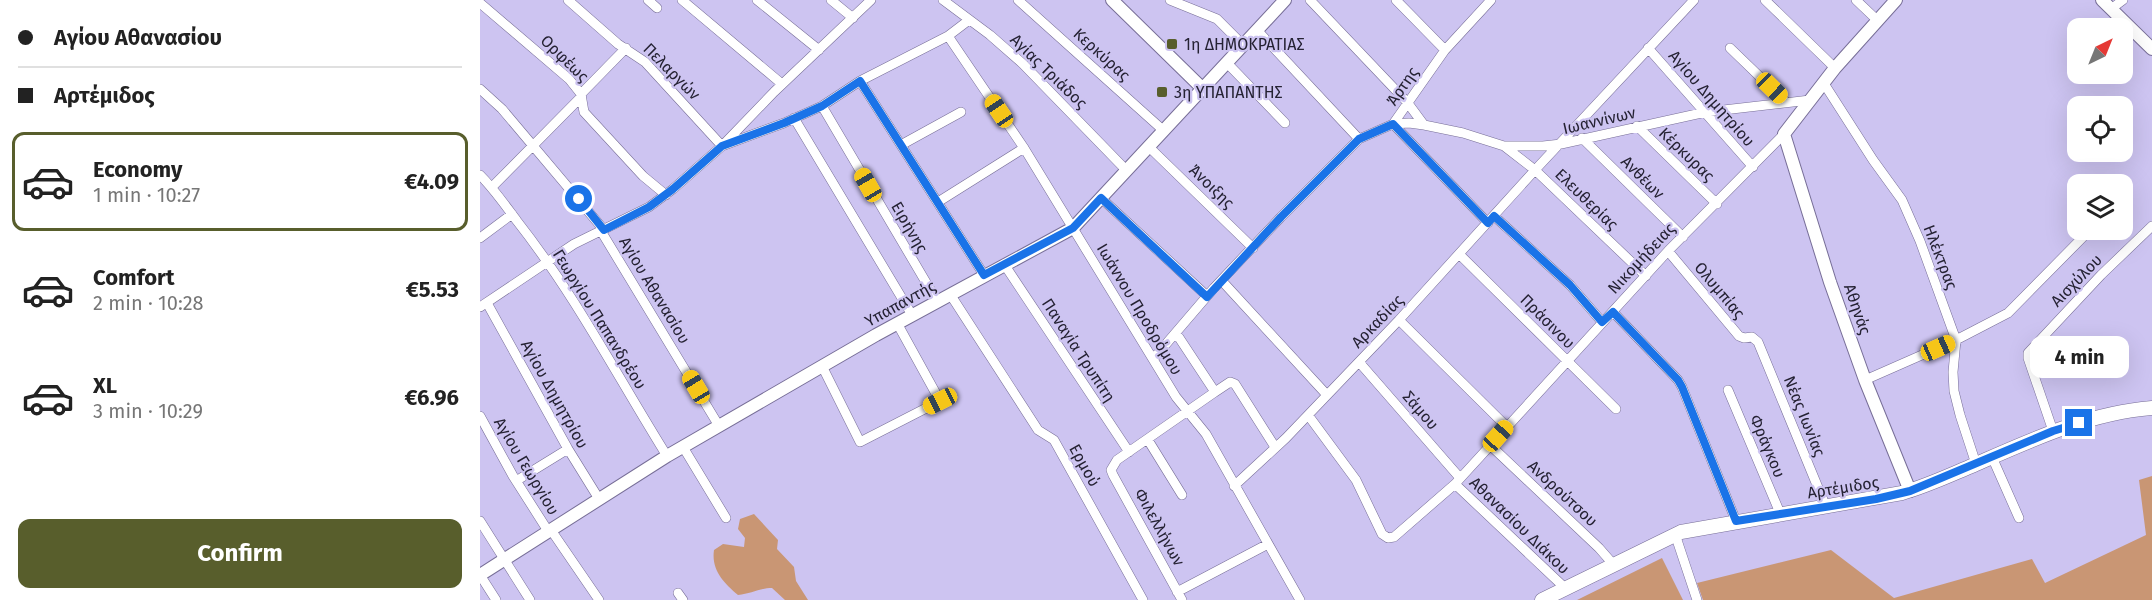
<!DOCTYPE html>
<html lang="en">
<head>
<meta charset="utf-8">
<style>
	:root { --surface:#fff; --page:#f2f2f2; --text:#222; --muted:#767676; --line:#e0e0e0; --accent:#585e2c }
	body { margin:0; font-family:"Fira Sans",sans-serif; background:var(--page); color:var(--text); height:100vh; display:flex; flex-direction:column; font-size:22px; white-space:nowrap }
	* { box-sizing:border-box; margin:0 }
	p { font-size:20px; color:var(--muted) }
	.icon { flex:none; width:33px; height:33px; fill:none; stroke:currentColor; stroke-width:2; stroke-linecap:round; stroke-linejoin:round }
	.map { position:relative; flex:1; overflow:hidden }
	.sheet { display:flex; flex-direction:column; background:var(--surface); width:480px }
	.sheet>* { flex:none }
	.hud { display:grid; align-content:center; height:132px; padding:0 18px; background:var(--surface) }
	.needle { width:39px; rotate:43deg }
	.controls { position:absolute; left:1587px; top:18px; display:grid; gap:12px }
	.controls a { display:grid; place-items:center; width:66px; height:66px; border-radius:12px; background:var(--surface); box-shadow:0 6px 24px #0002; font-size:30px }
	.end { position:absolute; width:27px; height:27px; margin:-14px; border:8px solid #1a73e8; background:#fff; box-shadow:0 0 0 3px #fff }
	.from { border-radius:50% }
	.bubble { position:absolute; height:42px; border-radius:12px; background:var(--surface); box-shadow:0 6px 24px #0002; font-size:20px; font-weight:700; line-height:42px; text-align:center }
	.car { position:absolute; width:18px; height:36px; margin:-18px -9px; border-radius:8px; box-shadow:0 0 4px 2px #0007; background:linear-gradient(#f5c518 24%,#345 0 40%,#f5c518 0 76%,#345 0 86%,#f5c518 0) }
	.hud b { display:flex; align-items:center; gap:21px; height:57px; font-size:22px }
	.hud b+b { border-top:2px solid var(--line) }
	.hud i { width:15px; height:15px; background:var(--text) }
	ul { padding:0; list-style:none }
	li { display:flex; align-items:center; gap:18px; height:99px; margin:0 12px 9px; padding:0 6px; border:3px solid transparent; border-radius:12px }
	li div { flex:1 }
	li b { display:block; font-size:22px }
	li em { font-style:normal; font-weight:700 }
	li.selected { border-color:var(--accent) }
	li>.icon { width:54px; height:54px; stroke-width:1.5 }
	.action { display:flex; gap:12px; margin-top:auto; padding:12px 18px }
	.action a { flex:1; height:69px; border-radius:12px; background:var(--accent); color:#fff; font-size:24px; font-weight:700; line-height:69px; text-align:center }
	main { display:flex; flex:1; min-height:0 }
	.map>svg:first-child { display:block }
	.green { fill:#c99674 }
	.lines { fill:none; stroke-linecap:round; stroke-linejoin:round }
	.minor-casing { stroke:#776e97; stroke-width:10 }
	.tertiary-casing { stroke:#776e97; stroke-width:14 }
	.secondary-casing { stroke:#776e97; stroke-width:15 }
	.minor { stroke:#fff; stroke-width:9 }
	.tertiary { stroke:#fff; stroke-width:12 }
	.secondary { stroke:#fff; stroke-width:14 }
	.route { stroke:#1a73e8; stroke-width:8 }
	.poi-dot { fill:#585e2c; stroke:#cdc4f1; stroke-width:2 }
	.labels { text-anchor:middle; stroke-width:4.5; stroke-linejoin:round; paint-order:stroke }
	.poi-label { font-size:16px; fill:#252233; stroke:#cdc4f1; text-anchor:start }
	.street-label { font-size:16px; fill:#252233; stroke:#cdc4f1 }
</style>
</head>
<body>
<main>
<section class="sheet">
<div class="hud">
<b><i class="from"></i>Αγίου Αθανασίου</b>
<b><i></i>Αρτέμιδος</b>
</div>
<ul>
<li class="selected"><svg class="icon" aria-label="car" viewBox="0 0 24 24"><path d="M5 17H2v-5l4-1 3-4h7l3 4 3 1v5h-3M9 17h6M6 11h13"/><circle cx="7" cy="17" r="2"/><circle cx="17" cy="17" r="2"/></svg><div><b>Economy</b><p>1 min · 10:27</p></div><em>€4.09</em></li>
<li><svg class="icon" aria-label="car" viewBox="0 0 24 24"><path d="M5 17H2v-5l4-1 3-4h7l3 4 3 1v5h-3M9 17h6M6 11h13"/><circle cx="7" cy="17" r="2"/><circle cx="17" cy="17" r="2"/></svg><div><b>Comfort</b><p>2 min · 10:28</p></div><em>€5.53</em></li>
<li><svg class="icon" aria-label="car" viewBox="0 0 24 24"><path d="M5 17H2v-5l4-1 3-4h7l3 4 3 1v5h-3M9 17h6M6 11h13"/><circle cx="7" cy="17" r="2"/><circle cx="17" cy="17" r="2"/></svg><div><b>XL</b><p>3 min · 10:29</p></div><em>€6.96</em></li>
</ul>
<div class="action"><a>Confirm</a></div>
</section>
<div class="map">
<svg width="1672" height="600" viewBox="0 0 1672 600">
	<rect width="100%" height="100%" fill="#cdc4f1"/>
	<path class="green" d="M1672,476V600H1223L1217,583L1351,550L1414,598L1552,559L1565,583L1666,535L1659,480Z
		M274,514L298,540L297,549L314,567L316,581L328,600H305L292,588C280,588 271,594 258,595C244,583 231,570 234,550L243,544L264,547L265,538L258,529L260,519Z
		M1182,558L1203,600H1097Z"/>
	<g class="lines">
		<g class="minor-casing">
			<path id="minor" d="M88,0L138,44L165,62L242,146L304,123L342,106L380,81L468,36L489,20
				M168,0L177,8
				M202,0L302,84
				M277,0L339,50
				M351,0L373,18
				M463,0L510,35L543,64L647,171
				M538,0L684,131
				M690,0L737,19L763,45
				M830,0L927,102L944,125L983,133L1024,146H1063L1081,144L1226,112L1330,100
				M916,0L965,50
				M1285,0L1355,68
				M1376,0L1397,20
				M0,3L89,79L101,94L104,112L163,176L186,195
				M1631,9L1643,0
				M777,30L879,139
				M468,36L544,148L696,397L726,434L820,600
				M1168,48L1273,167
				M1250,48L1306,102
				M747,63L805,123
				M380,81L504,275
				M1343,82L1393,160L1422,200L1440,241L1476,340L1473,372L1474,391L1480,415L1496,464
				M0,89L22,109L124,230
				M101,94L146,48
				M342,106L457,301
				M314,118L432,315
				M913,124L1008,223
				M913,124L929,123L944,125
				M1157,126L1237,204
				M1102,138L1203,237
				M421,145L481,112
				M1024,146L1055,170L1166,276
				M669,147L773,248
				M0,175C14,189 25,205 37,221C96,296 137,376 187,456
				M12,187L101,97
				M621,198L727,296
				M458,202L544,148
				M1014,216L1090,285L1122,322
				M121,231L239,426
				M0,238L32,214
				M1188,251L1259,336L1264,338L1272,337L1278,342L1346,507
				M980,255L1136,409
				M524,264L649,452
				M742,281L847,395
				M470,294L558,430L574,440L663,600
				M7,303L88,449L119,499
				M0,307L94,244L169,207L193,189L242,146L294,92L391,0
				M1133,312L1198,380L1202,387L1256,521
				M919,320L1027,427
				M696,333L735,392L750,382L755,384L795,447
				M674,358L734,288L801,217L879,139L913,124L965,50L1011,0
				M879,362L980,478
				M342,366L380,442L460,401L417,323
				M1385,380L1476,340L1528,313L1603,237
				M1248,390L1300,513
				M828,415L876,480L902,534L908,538L914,537L975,484L1188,251L1304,134
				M0,416L33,476L68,531
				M1573,431L1548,358V353L1621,275L1672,226
				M668,440L702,495
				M1010,445L1119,548L1133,564
				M203,447L246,518
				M1512,457L1539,518
				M36,481L88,449
				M975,484L1085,588
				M754,486L806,438L919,320L1055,170L1214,0
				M0,521L50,600
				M71,530L119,600
				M1195,534L1217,600
				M0,575L16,600
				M697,592L788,544
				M198,593L203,600
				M702,600L633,475L631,470L637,460L735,392"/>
		</g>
		<g class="tertiary-casing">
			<path id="tertiary" d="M632,0L722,88
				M1416,0L1355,68L1304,134L1350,282L1385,380L1430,491
				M1622,0L1672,49
				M0,575L187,456L396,335L593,228L805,0"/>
		</g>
		<g class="secondary-casing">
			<path id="secondary" d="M1062,600L1201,532L1422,493C1447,486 1470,475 1494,465C1551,440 1609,413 1672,408"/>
		</g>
		<use href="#minor" class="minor"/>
		<use href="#tertiary" class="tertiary"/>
		<use href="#secondary" class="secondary"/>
	</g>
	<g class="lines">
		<path class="route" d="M99,199L124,230L169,207L193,189L242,146L304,123L342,106L380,81L504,275L593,228L621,198L727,297L801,217L879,139L913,124L1008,223L1014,216L1090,285L1122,322L1133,312L1198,380L1202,387L1256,521L1396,499L1430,491L1573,431L1599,423"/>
	</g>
	<g class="poi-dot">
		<rect x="686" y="38" width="12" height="12" rx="3"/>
		<rect x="676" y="86" width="12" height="12" rx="3"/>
	</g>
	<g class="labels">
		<g class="poi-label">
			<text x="704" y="50">1η ΔΗΜΟΚΡΑΤΙΑΣ</text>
			<text x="694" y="98">3η ΥΠΑΠΑΝΤΗΣ</text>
		</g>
		<g class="street-label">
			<text transform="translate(622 54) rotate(42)" y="6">Κερκύρας</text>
			<text transform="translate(85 58) rotate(44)" y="6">Ορφέως</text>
			<text transform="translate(192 71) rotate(45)" y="6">Πελαργών</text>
			<text transform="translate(569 71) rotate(44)" y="6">Αγίας Τριάδος</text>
			<text transform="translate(922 86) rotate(-55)" y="6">Άρτης</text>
			<text transform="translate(1232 98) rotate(49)" y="6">Αγίου Δημητρίου</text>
			<text transform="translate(1119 120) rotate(-13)" y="6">Ιωαννίνων</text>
			<text transform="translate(1207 154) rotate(44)" y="6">Κέρκυρας</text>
			<text transform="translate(1163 177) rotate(45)" y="6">Ανθέων</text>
			<text transform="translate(732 186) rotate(44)" y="6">Άνοιξης</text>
			<text transform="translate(1107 199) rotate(44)" y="6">Ελευθερίας</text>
			<text transform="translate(430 227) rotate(60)" y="6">Ειρήνης</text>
			<text transform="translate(1461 257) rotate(69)" y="6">Ηλέκτρας</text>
			<text transform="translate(1161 258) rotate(-47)" y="6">Νικομήδειας</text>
			<text transform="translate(1596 280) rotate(-46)" y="6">Αισχύλου</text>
			<text transform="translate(175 290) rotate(59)" y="6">Αγίου Αθανασίου</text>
			<text transform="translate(1240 290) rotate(50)" y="6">Ολυμπίας</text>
			<text transform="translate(420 303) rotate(-29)" y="6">Υπαπαντής</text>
			<text transform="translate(660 309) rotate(59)" y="6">Ιωάννου Προδρόμου</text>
			<text transform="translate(1378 309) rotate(71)" y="6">Αθηνάς</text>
			<text transform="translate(120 319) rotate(58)" y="6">Γεωργίου Παπανδρέου</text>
			<text transform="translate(897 321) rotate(-46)" y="6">Αρκαδίας</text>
			<text transform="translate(1068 321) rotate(45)" y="6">Πράσινου</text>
			<text transform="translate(599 350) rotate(57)" y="6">Παναγία Τρυπίτη</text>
			<text transform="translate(75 394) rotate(61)" y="6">Αγίου Δημητρίου</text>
			<text transform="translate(941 410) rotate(49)" y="6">Σάμου</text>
			<text transform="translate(1325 416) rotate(68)" y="6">Νέας Ιωνίας</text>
			<text transform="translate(1288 446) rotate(67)" y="6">Φράγκου</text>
			<text transform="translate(605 465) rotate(61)" y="6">Ερμού</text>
			<text transform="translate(47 466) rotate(59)" y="6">Αγίου Γεωργίου</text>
			<text transform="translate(1363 487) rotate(-9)" y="6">Αρτέμιδος</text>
			<text transform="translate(1083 493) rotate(43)" y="6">Ανδρούτσου</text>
			<text transform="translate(1040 525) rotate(44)" y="6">Αθανασίου Διάκου</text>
			<text transform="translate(680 527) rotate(61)" y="6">Φιλελλήνων</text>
		</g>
	</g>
</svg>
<div class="controls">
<a><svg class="needle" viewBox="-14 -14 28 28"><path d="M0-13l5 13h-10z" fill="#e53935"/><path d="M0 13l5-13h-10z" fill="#767676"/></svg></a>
<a><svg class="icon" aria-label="locate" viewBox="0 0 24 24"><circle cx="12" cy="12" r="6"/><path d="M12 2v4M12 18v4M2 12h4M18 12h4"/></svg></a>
<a><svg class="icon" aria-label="layers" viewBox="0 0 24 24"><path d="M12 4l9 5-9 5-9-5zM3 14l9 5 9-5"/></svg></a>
</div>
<i class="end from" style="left:99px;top:199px"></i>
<i class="end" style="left:1599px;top:423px"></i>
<div class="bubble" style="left:1550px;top:336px;width:99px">4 min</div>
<i class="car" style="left:1292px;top:88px;rotate:134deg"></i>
<i class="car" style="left:519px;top:111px;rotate:326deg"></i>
<i class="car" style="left:388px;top:185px;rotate:330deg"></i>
<i class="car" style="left:1458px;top:348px;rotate:66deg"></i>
<i class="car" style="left:216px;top:387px;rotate:329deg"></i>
<i class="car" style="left:460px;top:401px;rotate:243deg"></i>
<i class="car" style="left:1018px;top:436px;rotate:42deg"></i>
</div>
</main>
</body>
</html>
